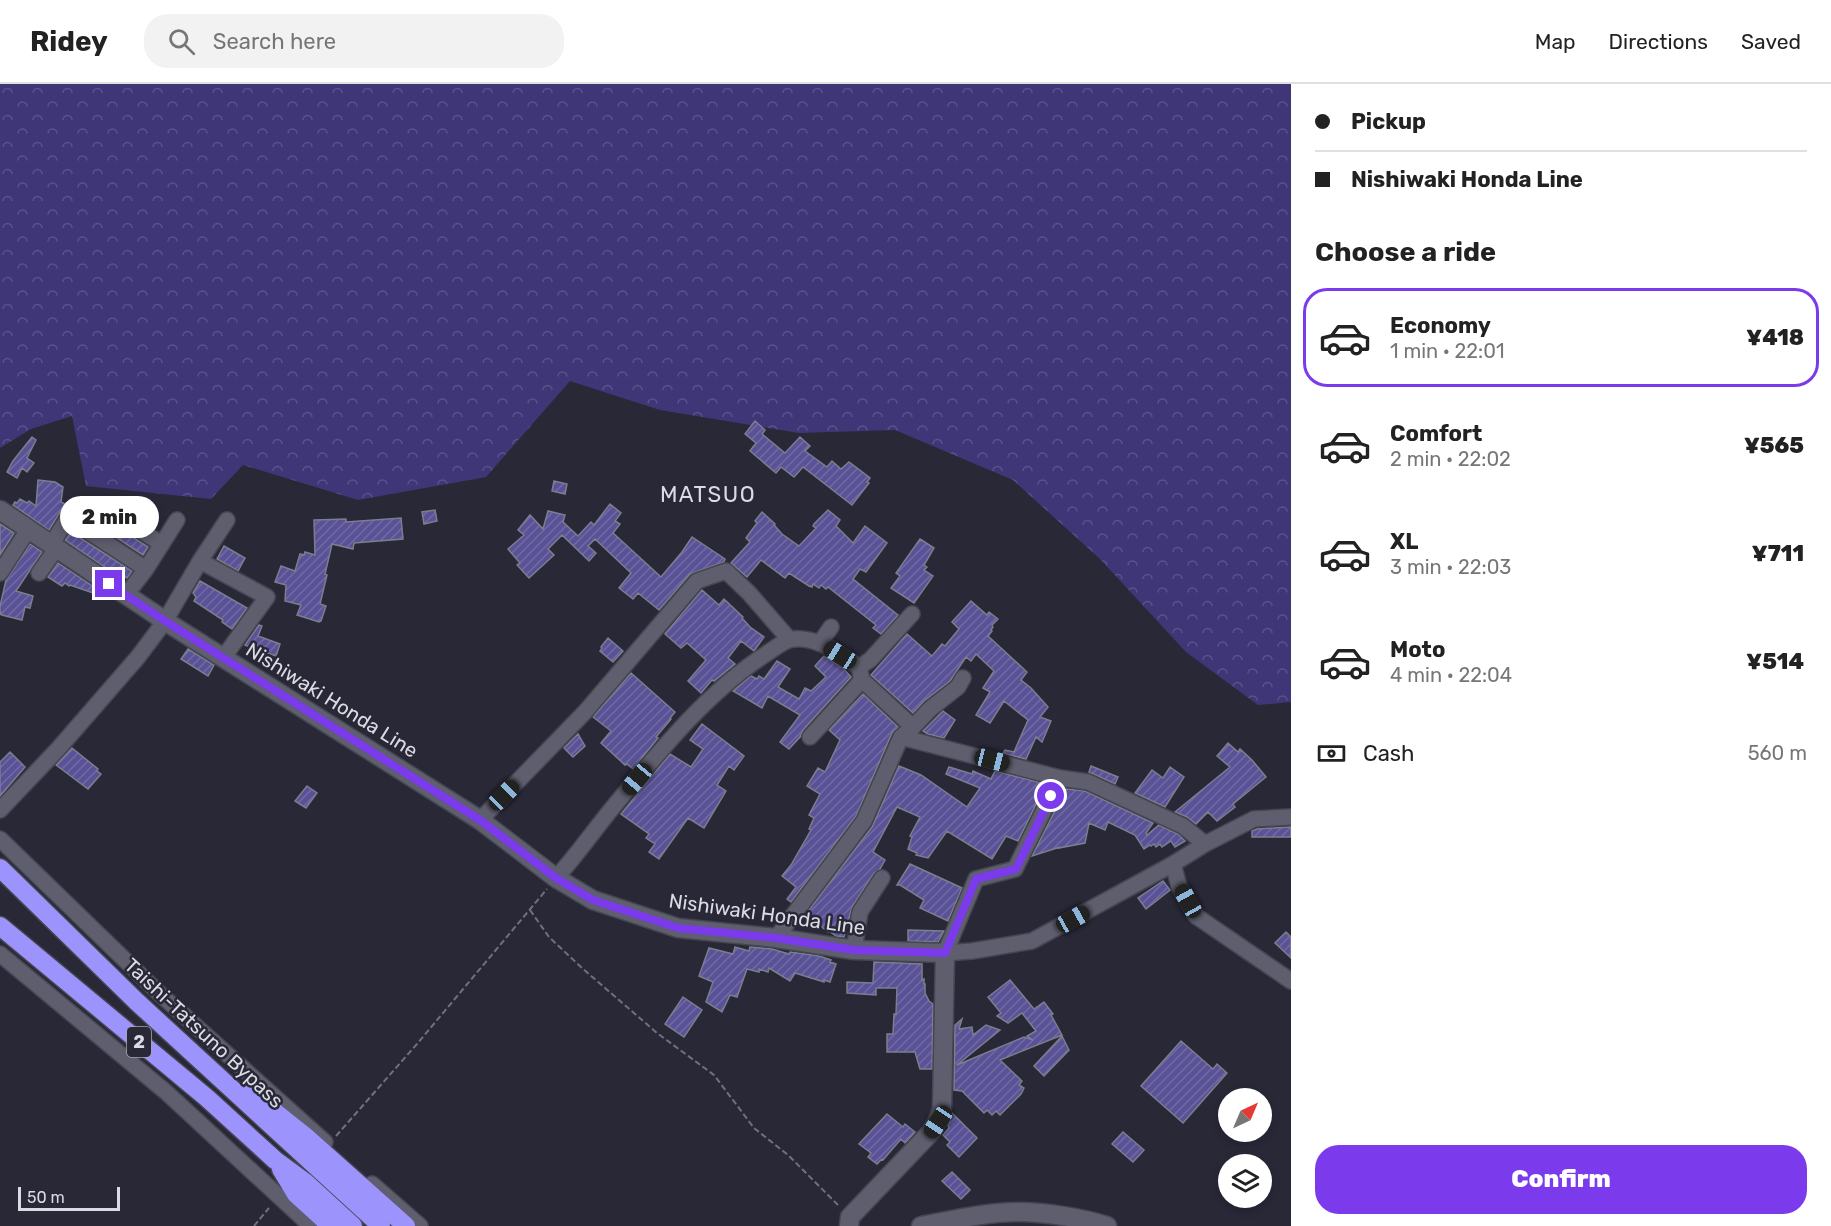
<!DOCTYPE html>
<html lang="en">
<head>
<meta charset="utf-8">
<style>
	:root { --surface:#fff; --page:#f2f2f2; --text:#222; --muted:#767676; --line:#e0e0e0; --accent:#7c3aed }
	body { margin:0; font-family:Rubik,sans-serif; background:var(--page); color:var(--text); height:100vh; display:flex; flex-direction:column; font-size:22px; white-space:nowrap }
	* { box-sizing:border-box; margin:0 }
	p { font-size:20px; color:var(--muted) }
	.icon { flex:none; width:33px; height:33px; fill:none; stroke:currentColor; stroke-width:2; stroke-linecap:round; stroke-linejoin:round }
	.map { position:relative; flex:1; overflow:hidden }
	.drawer { display:flex; flex-direction:column; background:var(--surface); width:540px }
	.drawer>* { flex:none }
	.guide { display:grid; align-content:center; height:132px; padding:0 24px; background:var(--surface) }
	.needle { width:39px; rotate:44deg }
	.controls { position:absolute; left:1218px; top:1004px; display:grid; gap:12px }
	.controls a { display:grid; place-items:center; width:54px; height:54px; border-radius:50%; background:var(--surface); box-shadow:0 3px 9px #0003; font-size:30px }
	.scale { position:absolute; left:18px; bottom:15px; width:102px; box-sizing:border-box; padding-left:6px; border:3px solid #dbdbe5; border-top:0; font-size:16px; line-height:21px; white-space:nowrap; color:#dbdbe5; -webkit-text-stroke:4px #292837; paint-order:stroke }
	.end { position:absolute; width:27px; height:27px; margin:-14px; border:8px solid #7c3aed; background:#fff; box-shadow:0 0 0 3px #fff }
	.from { border-radius:50% }
	.bubble { position:absolute; height:42px; border-radius:21px; background:var(--surface); box-shadow:0 3px 9px #0003; font-size:20px; font-weight:800; line-height:42px; text-align:center }
	.car { position:absolute; width:18px; height:36px; margin:-18px -9px; border-radius:8px; box-shadow:0 0 4px 2px #0007; background:linear-gradient(#222 24%,#8ab4d8 0 40%,#222 0 76%,#8ab4d8 0 86%,#222 0) }
	.guide b { display:flex; align-items:center; gap:21px; height:57px; font-size:22px }
	.guide b+b { border-top:2px solid var(--line) }
	.guide i { width:15px; height:15px; background:var(--text) }
	ul { padding:0; list-style:none }
	li { display:flex; align-items:center; gap:18px; height:99px; margin:0 12px 9px; padding:0 12px; border:3px solid transparent; border-radius:24px }
	li div { flex:1 }
	li b { display:block; font-size:22px }
	li em { font-style:normal; font-weight:800 }
	li.active { border-color:var(--accent) }
	li>.icon { width:54px; height:54px; stroke-width:1.5 }
	h2 { padding:0 24px; font-size:27px; line-height:72px }
	.pay { display:flex; align-items:center; gap:15px; height:66px; padding:0 24px; font-size:22px }
	.pay p { margin-inline-start:auto }
	.button { display:flex; gap:12px; margin-top:auto; padding:12px 24px }
	.button a { flex:1; height:69px; border-radius:24px; background:var(--accent); color:#fff; font-size:24px; font-weight:800; line-height:69px; text-align:center }
	header { display:flex; align-items:center; gap:36px; box-sizing:border-box; height:84px; padding:0 30px; background:var(--surface); border-bottom:2px solid var(--line) }
	header strong { font-size:28px }
	nav { display:flex; gap:33px; margin-inline-start:auto; font-size:21px }
	.search { width:420px; height:54px; background:var(--page); display:flex; align-items:center; gap:15px; box-sizing:border-box; padding:0 21px; border-radius:24px; color:var(--muted); font-size:22px }
	main { display:flex; flex:1; min-height:0 }
	.map>svg:first-child { display:block }
	.forest { fill:url(#forest-crowns) }
	.building { fill:url(#building-hatch); stroke:#7d7d8e; stroke-width:1.5 }
	.lines { fill:none; stroke-linecap:round; stroke-linejoin:round }
	.street-casing { stroke:#464652; stroke-width:18 }
	.secondary-casing { stroke:#464652; stroke-width:21 }
	.highway-casing { stroke:#464652; stroke-width:21 }
	.path { stroke:#71707d; stroke-width:2; stroke-dasharray:6 3; stroke-linecap:butt }
	.street { stroke:#5e5e6e; stroke-width:15 }
	.secondary { stroke:#5e5e6e; stroke-width:18 }
	.highway { stroke:#9d93fd; stroke-width:18 }
	.route { stroke:#7c3aed; stroke-width:8 }
	.labels { text-anchor:middle; stroke-width:5; stroke-linejoin:round; paint-order:stroke }
	.shield { fill:#292837; stroke:#a6a5b1; stroke-width:1.5 }
	.shield-label { font-size:18px; font-weight:bold; fill:#dbdbe5 }
	.street-label { font-size:20px; fill:#dbdbe5; stroke:#292837 }
	.quarter-label { font-size:22px; letter-spacing:1.5px; fill:#dbdbe5; stroke:#292837 }
</style>
</head>
<body>
<header>
<strong>Ridey</strong>
<div class="search"><svg class="icon" aria-label="search" viewBox="0 0 24 24"><circle cx="10" cy="10" r="6"/><path d="M15 15l6 6"/></svg>Search here</div>
<nav><a>Map</a><a>Directions</a><a>Saved</a></nav>
</header>
<main>
<div class="map">
<svg width="1291" height="1142" viewBox="0 0 1291 1142">
	<defs>
		<pattern id="forest-crowns" width="20" height="18" patternUnits="userSpaceOnUse" patternTransform="scale(1.5)"><rect width="20" height="18" fill="#3f3678"/><path d="M2 6a3 3 0 1 1 6 0M12 15a3 3 0 1 1 6 0" fill="none" stroke="#5a528b"/></pattern>
		<pattern id="building-hatch" width="6" height="6" patternUnits="userSpaceOnUse" patternTransform="scale(1.5)"><rect width="6" height="6" fill="#595297"/><path d="M-1 1l2-2M0 6l6-6M5 7l2-2" fill="none" stroke="#706aa5"/></pattern>
	</defs>
	<rect width="100%" height="100%" fill="#292837"/>
	<path class="forest" d="M0,0H1291V618L1258,621L1186,568L1100,475L1013,396L895,346L799,349L660,326L570,297L486,393L358,416L243,381L211,415L86,402L72,332L31,345L0,364Z"/>
	<path class="building" d="M755,337L765,346L762,350L785,369L800,353L810,362L805,367L827,383L832,377L841,385L849,378L870,394L867,398L869,399L852,421L803,383L794,393L781,383L776,389L750,367L756,359L745,350Z
		M32,353L36,356L27,374L34,379L27,388L22,384L17,394L7,388L13,377Z
		M38,396L55,398L63,403L61,418L65,420L49,446L13,421L15,418L17,419L20,415L27,419L29,417L36,422Z
		M554,397L567,400L565,410L552,407Z
		M610,420L621,429L615,437L620,440L613,449L661,493L682,468L692,453L725,475L724,478L690,490L659,526L638,509L633,515L619,504L631,489L595,455L588,462L596,469L589,477L562,451L548,465L554,471L529,494L517,481L520,479L508,465L524,451L518,446L530,431L543,445L548,427L565,431L563,438L578,452L591,438L594,441Z
		M88,422L95,427L97,425L101,428L106,436L148,463L143,471L82,431Z
		M435,426L437,437L424,440L422,428Z
		M828,426L840,436L836,442L853,459L865,442L887,459L866,488L860,485L853,495L898,531L881,550L873,544L876,541L828,503L826,505L821,501L819,504L813,500L812,503L809,502L789,489L785,494L761,476L747,493L731,479L750,458L746,454L757,439L755,437L762,428L775,440L774,441L782,450L799,462L816,444L813,442L814,440Z
		M401,434L403,455L354,459L353,465L332,460L325,490L327,491L320,520L326,522L321,537L319,538L297,531L301,521L285,517L286,501L275,498L281,482L295,487L300,470L304,471L305,468L315,471L314,436L346,435V438Z
		M0,440L14,449L0,471Z
		M71,448L132,487L127,494L120,490L118,492L65,456Z
		M920,455L934,464L924,481L927,483L924,486L933,492L914,519L891,504L900,492L896,489Z
		M30,460L42,468L16,507L33,512L30,524L25,523L22,536L2,531L1,529L0,531V522L6,496Z
		M224,462L245,474L238,487L217,475Z
		M58,479L106,511L105,513L70,501L69,502L65,499L62,502L48,493Z
		M200,497L247,524L232,545L222,538L223,536L194,517L196,513L193,509Z
		M702,506L719,521L724,515L743,533L742,534L750,543L764,553L754,567L741,557L728,574L735,580L714,597L712,596L701,609L688,597L706,576L687,559L681,564L665,550Z
		M971,517L987,531L989,528L998,535L992,541L993,543L991,546L992,547L988,552L1027,588L1021,596L1031,604L1048,623L1040,633L1051,637L1042,658L1036,653L1026,675L1003,669L1005,666L1014,668L1028,636L1004,617L990,639L976,631L990,608L983,604L994,587L976,570L971,577L966,573L950,597L924,617L913,629L871,591L907,550L932,572L942,560L945,562L959,545L952,538Z
		M259,541L262,542L258,552L280,560L276,572L245,561Z
		M608,554L623,567L613,578L600,567L602,564L601,563Z
		M188,565L214,581L208,592L181,575Z
		M824,572L843,584L851,593L803,646L800,653L789,665L780,658L800,631L768,612L762,624L733,607L751,592L757,595L759,592L764,595L777,577L790,585L778,603L799,615L805,604L811,607L826,593L815,582Z
		M631,589L675,628L670,634L671,635L656,653L658,654L633,685L627,680L625,681L601,659L611,647L593,633Z
		M863,610L898,643L892,649L856,732L791,818L787,815L796,803L782,792L791,781L811,746L809,745L814,734L809,731L820,710L807,702L818,684L825,688L840,656L829,646Z
		M943,627L955,636L944,654L928,650L923,647Z
		M702,640L744,672L734,686L729,682L717,701L726,707L704,744L688,734L659,775L649,768L655,760L646,754L649,750L621,730L670,670L691,683L703,665L690,656Z
		M578,650L585,662L573,673L564,664Z
		M1228,659L1238,668L1240,665L1252,676L1266,693L1233,720L1235,723L1217,737L1208,728L1196,740L1187,733L1175,728L1230,683L1217,672Z
		M72,664L98,685L97,687L101,690L88,705L56,681Z
		M10,668L25,683L0,712V678Z
		M899,682L921,691L967,723L980,704L946,690L949,683L972,690L973,687L991,695L995,687L1046,700L1018,757L1006,752L992,775L947,747L928,774L916,771L917,769L908,765L912,753L910,752L920,733L897,723L873,768L885,776L880,785L874,789L852,823L844,853L836,852L829,847L828,848L806,830L872,743Z
		M1091,682L1118,693L1115,700L1089,688Z
		M1170,683L1184,693L1165,723L1135,709L1152,686L1163,694Z
		M307,702L317,709L306,724L295,717Z
		M1066,705L1085,707L1153,739L1146,749L1147,751L1159,741L1178,750L1185,757L1175,763L1171,757L1162,763L1160,760L1156,763L1154,760L1151,762L1150,761L1144,765L1135,751L1108,738L1105,746L1089,739L1085,759L1059,764L1060,763L1032,772Z
		M1291,743V753H1252V747L1257,745Z
		M910,780L962,804L948,837L920,824L924,816L900,801H897Z
		M1163,797L1170,806L1146,825L1138,814Z
		M908,846L944,847L938,858L908,857Z
		M1286,848L1291,853V874L1275,859Z
		M735,863L749,867L750,863L772,865L789,870L790,868L819,872L831,876L830,878L836,880L830,898L824,896V898L795,889L790,897L769,884L768,888L759,885V888L747,885L737,913L730,911L722,928L706,918L713,898L699,892L709,864L733,870Z
		M874,878L922,880V896L924,895V900H925V909L929,917L933,920L932,985H920L915,968H887V950H893L894,930H896L897,904H876V911L847,909V898L873,899Z
		M1010,896L1034,925L1044,918L1053,930L1051,931L1062,951L1000,976L1022,997L1019,1001L1024,1004L1021,1010L1000,1031L996,1027L992,1031L987,1026L984,1029L962,1007L954,1006L955,941L962,935L959,945L972,943L973,951L986,941L1000,946L957,981L1024,953L1033,956L1027,952L1036,947L1022,929L1008,939L997,932L1001,929L988,913Z
		M683,913L702,926L684,953L665,940Z
		M1062,952L1069,966L1044,992L1034,982Z
		M1181,957L1213,985L1217,980L1227,989L1183,1039L1141,1002Z
		M952,1029L977,1054L959,1073L947,1061L950,1058L943,1051L949,1044L948,1042Z
		M887,1030L903,1043L905,1040L915,1048L905,1059L901,1055L883,1076L882,1075L877,1080L868,1073L871,1069L859,1060Z
		M1123,1048L1144,1066L1133,1078L1112,1060Z
		M952,1088L970,1106L961,1115L942,1097Z"/>
	<g class="lines">
		<g class="street-casing">
			<path id="street" d="M111,428L162,460
				M68,434L146,485
				M51,461L75,423
				M200,477L267,513L223,574
				M0,489L28,446
				M39,489L56,465
				M126,511L146,485L177,436
				M820,559L831,543
				M859,583L870,576L912,530
				M913,643L930,625L958,603L963,594
				M810,653L862,596
				M901,653L1060,694L1088,698L1183,742L1205,760
				M1060,694L1015,785L976,795L945,869L972,867L1032,857L1173,780L1205,760L1254,735L1291,733
				M0,726L58,665L138,573L165,537L200,477L227,436
				M480,736L585,628L697,497L726,487L749,509L789,555
				M0,755L160,910L325,1058
				M1173,780L1179,802L1196,832L1291,897
				M556,794C577,771 594,746 614,722C658,669 707,608 766,570C774,565 784,556 793,555C818,552 840,571 859,583L862,596L913,643L901,653L864,737L776,854
				M854,866L860,828L882,794
				M0,870L166,1008L311,1142
				M372,1100L420,1142"/>
		</g>
		<g class="secondary-casing">
			<path id="secondary" d="M0,426L165,537L480,736L556,794L593,816L678,844L776,854L854,866L945,869L942,1025L937,1038L931,1048L850,1133L849,1142
				M921,1142C953,1136 986,1128 1019,1128C1044,1128 1083,1134 1107,1142"/>
		</g>
		<g class="highway-casing">
			<path id="highway" d="M0,784L137,918L381,1142
				M0,842L207,1014L275,1076L305,1098L353,1142
				M251,1009L305,1052L406,1142
				M281,1085L296,1110L331,1142"/>
		</g>
		<path class="path" d="M530,826L549,853L582,884L657,949L714,991L754,1044L788,1071L838,1121
			M336,1052L417,960L547,805
			M254,1142L269,1124"/>
		<use href="#street" class="street"/>
		<use href="#secondary" class="secondary"/>
		<use href="#highway" class="highway"/>
	</g>
	<g class="lines">
		<path class="route" d="M109,500L165,537L480,736L556,794L593,816L678,844L776,854L854,866L945,869L976,795L1016,785L1051,712"/>
	</g>
	<g class="labels">
		<rect class="shield" x="127" y="943" width="24" height="30" rx="4.5"/>
		<g class="shield-label">
			<text x="139" y="964">2</text>
		</g>
		<g class="street-label">
			<text transform="translate(332 616) rotate(32)" y="7">Nishiwaki Honda Line</text>
			<text transform="translate(767 830) rotate(8)" y="7">Nishiwaki Honda Line</text>
			<text transform="translate(204 949) rotate(43)" y="7">Taishi-Tatsuno Bypass</text>
		</g>
		<g class="quarter-label">
			<text x="708" y="418">MATSUO</text>
		</g>
	</g>
</svg>
<div class="controls">
<a><svg class="needle" viewBox="-14 -14 28 28"><path d="M0-13l5 13h-10z" fill="#e53935"/><path d="M0 13l5-13h-10z" fill="#767676"/></svg></a>
<a><svg class="icon" aria-label="layers" viewBox="0 0 24 24"><path d="M12 4l9 5-9 5-9-5zM3 14l9 5 9-5"/></svg></a>
</div>
<div class="scale">50 m</div>
<i class="end from" style="left:1051px;top:712px"></i>
<i class="end" style="left:109px;top:500px"></i>
<div class="bubble" style="left:60px;top:412px;width:99px">2 min</div>
<i class="car" style="left:840px;top:571px;rotate:302deg"></i>
<i class="car" style="left:992px;top:676px;rotate:104deg"></i>
<i class="car" style="left:637px;top:695px;rotate:220deg"></i>
<i class="car" style="left:504px;top:711px;rotate:45deg"></i>
<i class="car" style="left:1188px;top:817px;rotate:331deg"></i>
<i class="car" style="left:1073px;top:835px;rotate:61deg"></i>
<i class="car" style="left:938px;top:1038px;rotate:214deg"></i>
</div>
<section class="drawer">
<div class="guide">
<b><i class="from"></i>Pickup</b>
<b><i></i>Nishiwaki Honda Line</b>
</div>
<h2>Choose a ride</h2>
<ul>
<li class="active"><svg class="icon" aria-label="car" viewBox="0 0 24 24"><path d="M5 17H2v-5l4-1 3-4h7l3 4 3 1v5h-3M9 17h6M6 11h13"/><circle cx="7" cy="17" r="2"/><circle cx="17" cy="17" r="2"/></svg><div><b>Economy</b><p>1 min · 22:01</p></div><em>¥418</em></li>
<li><svg class="icon" aria-label="car" viewBox="0 0 24 24"><path d="M5 17H2v-5l4-1 3-4h7l3 4 3 1v5h-3M9 17h6M6 11h13"/><circle cx="7" cy="17" r="2"/><circle cx="17" cy="17" r="2"/></svg><div><b>Comfort</b><p>2 min · 22:02</p></div><em>¥565</em></li>
<li><svg class="icon" aria-label="car" viewBox="0 0 24 24"><path d="M5 17H2v-5l4-1 3-4h7l3 4 3 1v5h-3M9 17h6M6 11h13"/><circle cx="7" cy="17" r="2"/><circle cx="17" cy="17" r="2"/></svg><div><b>XL</b><p>3 min · 22:03</p></div><em>¥711</em></li>
<li><svg class="icon" aria-label="car" viewBox="0 0 24 24"><path d="M5 17H2v-5l4-1 3-4h7l3 4 3 1v5h-3M9 17h6M6 11h13"/><circle cx="7" cy="17" r="2"/><circle cx="17" cy="17" r="2"/></svg><div><b>Moto</b><p>4 min · 22:04</p></div><em>¥514</em></li>
</ul>
<div class="pay"><svg class="icon" aria-label="cash" viewBox="0 0 24 24"><path d="M3 7h18v10H3z"/><circle cx="12" cy="12" r="2"/></svg>Cash<p>560 m</p></div>
<div class="button"><a>Confirm</a></div>
</section>
</main>
</body>
</html>
